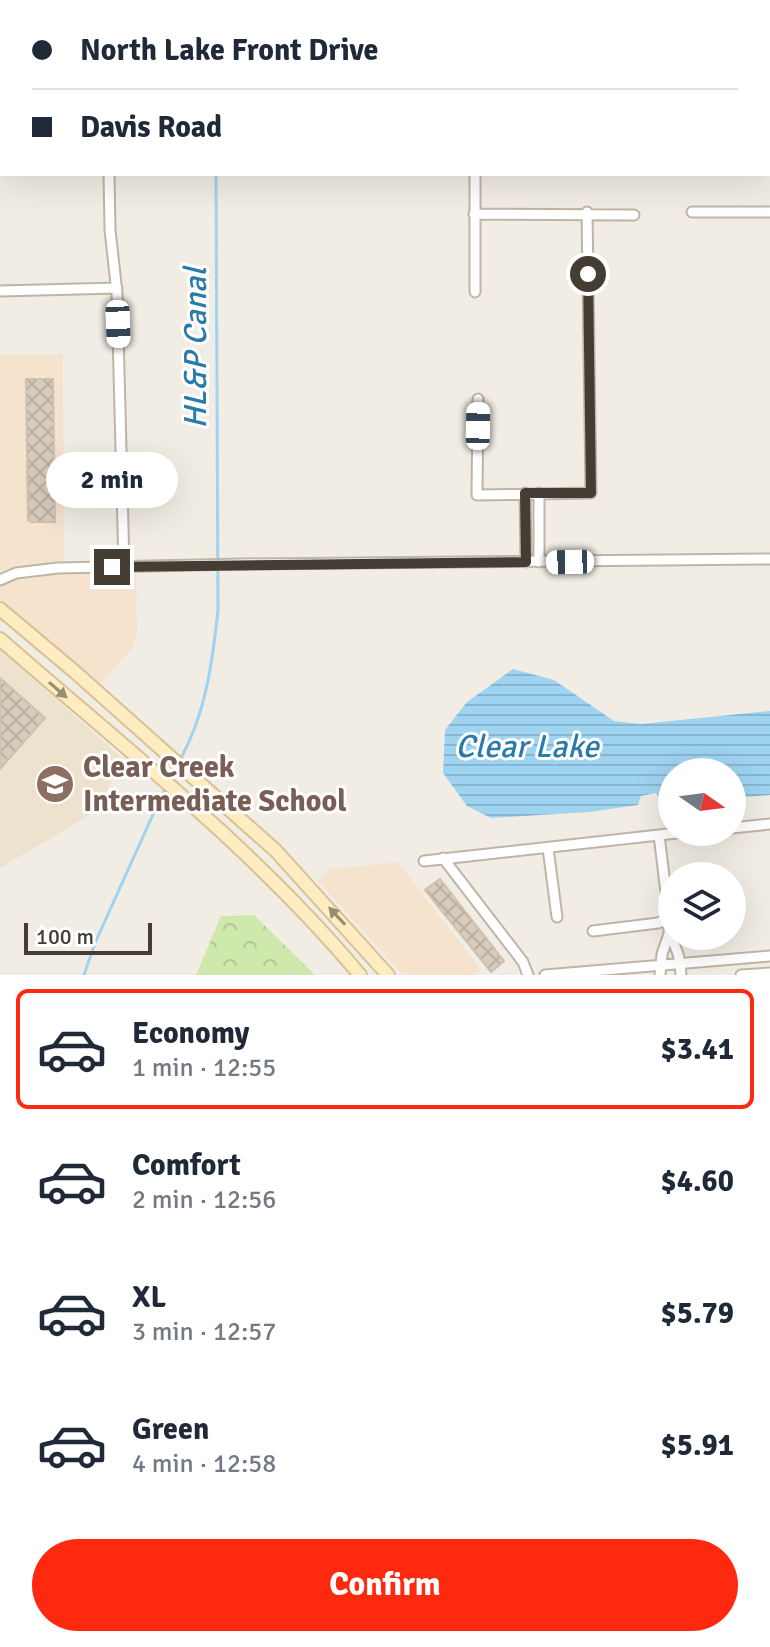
<!DOCTYPE html>
<html lang="en">
<head>
<meta charset="utf-8">
<style>
	:root { --surface:#fff; --page:#f6f6f7; --text:#1f2937; --muted:#747a83; --line:#e0e1e3; --accent:#fe290f }
	body { margin:0; font-family:Signika,sans-serif; background:var(--page); color:var(--text); height:100vh; display:flex; flex-direction:column; font-size:30px; white-space:nowrap }
	* { box-sizing:border-box; margin:0 }
	p { font-size:26px; color:var(--muted) }
	.icon { flex:none; width:44px; height:44px; fill:none; stroke:currentColor; stroke-width:2; stroke-linecap:round; stroke-linejoin:round }
	.map { position:relative; height:975px; overflow:hidden }
	.panel { display:flex; flex-direction:column; background:var(--surface); flex:1 }
	.panel>* { flex:none }
	.banner { position:absolute; left:0px; top:0px; width:770px; height:176px; box-shadow:0 8px 32px #0002; display:grid; align-content:center; height:176px; padding:0 32px; background:var(--surface) }
	.needle { width:52px; rotate:104deg }
	.fabs { position:absolute; left:658px; top:758px; display:grid; gap:16px }
	.fabs a { display:grid; place-items:center; width:88px; height:88px; border-radius:50%; background:var(--surface); box-shadow:0 8px 32px #0002; font-size:40px }
	.scale { position:absolute; left:24px; bottom:20px; width:128px; box-sizing:border-box; padding-left:8px; border:4px solid #453d34; border-top:0; font-size:22px; line-height:28px; white-space:nowrap; color:#453d34; -webkit-text-stroke:6px #fff; paint-order:stroke }
	.end { position:absolute; width:36px; height:36px; margin:-18px; border:10px solid #453d34; background:#fff; box-shadow:0 0 0 4px #fff }
	.from { border-radius:50% }
	.bubble { position:absolute; height:56px; border-radius:28px; background:var(--surface); box-shadow:0 8px 32px #0002; font-size:26px; font-weight:700; line-height:56px; text-align:center }
	.car { position:absolute; width:24px; height:48px; margin:-24px -12px; border-radius:10px; box-shadow:0 0 6px 2px #0007; background:linear-gradient(#fff 24%,#345 0 40%,#fff 0 76%,#345 0 86%,#fff 0) }
	.banner b { display:flex; align-items:center; gap:28px; height:76px; font-size:30px }
	.banner b+b { border-top:2px solid var(--line) }
	.banner i { width:20px; height:20px; background:var(--text) }
	ul { padding:14px 0 0; list-style:none }
	li { display:flex; align-items:center; gap:24px; height:120px; margin:0 16px 12px; padding:0 16px; border:4px solid transparent; border-radius:12px }
	li div { flex:1 }
	li b { display:block; font-size:30px }
	li em { font-style:normal; font-weight:700 }
	li.active { border-color:var(--accent) }
	li>.icon { width:72px; height:72px; stroke-width:1.5 }
	.cta { display:flex; gap:16px; margin-top:auto; padding:16px 32px }
	.cta a { flex:1; height:92px; border-radius:48px; background:var(--accent); color:#fff; font-size:32px; font-weight:700; line-height:92px; text-align:center }
	.map>svg:first-child { display:block }
	.commercial { fill:#f5e3ce }
	.education { fill:#ece2cd }
	.forest { fill:url(#forest-crowns) }
	.water { fill:url(#water-rules) }
	.lines { fill:none; stroke-linecap:round; stroke-linejoin:round }
	.stream { stroke:#9ed3f1; stroke-width:3 }
	.building { fill:url(#building-cross-hatch); stroke:#cfc0ac; stroke-width:2 }
	.minor-casing { stroke:#beb5a7; stroke-width:13 }
	.secondary-casing { stroke:#d7c295; stroke-width:16 }
	.minor { stroke:#fff; stroke-width:9 }
	.secondary { stroke:#ffedc1; stroke-width:12 }
	.oneway { fill:#998c73 }
	.route { stroke:#453d34; stroke-width:10 }
	.labels { text-anchor:middle; stroke-width:6; stroke-linejoin:round; paint-order:stroke }
	.education-label { font-size:30px; font-weight:bold; fill:#785e54; stroke:#fff; text-anchor:start }
	.water-label { font-size:32px; font-style:italic; fill:#2b7aaa; stroke:#fff }
</style>
</head>
<body>
<div class="map">
<svg width="770" height="975" viewBox="0 0 770 975">
	<defs>
		<pattern id="forest-crowns" width="20" height="18" patternUnits="userSpaceOnUse" patternTransform="scale(2)"><rect width="20" height="18" fill="#cfe8ab"/><path d="M2 6a3 3 0 1 1 6 0M12 15a3 3 0 1 1 6 0" fill="none" stroke="#b3c894"/></pattern>
		<pattern id="water-rules" width="6" height="5" patternUnits="userSpaceOnUse" patternTransform="scale(2)"><rect width="6" height="5" fill="#9ed3f1"/><path d="M0 2.5h6" fill="none" stroke="#89b6cf"/></pattern>
		<pattern id="building-cross-hatch" width="8" height="8" patternUnits="userSpaceOnUse" patternTransform="scale(2)"><rect width="8" height="8" fill="#d7cbbc"/><path d="M0 0l8 8M0 8l8-8" fill="none" stroke="#baafa2"/></pattern>
	</defs>
	<rect width="100%" height="100%" fill="#f2ede4"/>
	<path class="commercial" d="M0,354H63L64,574L136,571L137,635L132,648L98,686L0,599Z
		M398,862L481,970L475,975H403L318,881L331,869Z"/>
	<path class="education" d="M0,650L122,758L98,810L0,868Z"/>
	<path class="forest" d="M254,915L315,975H196L221,916Z"/>
	<path class="water" d="M513,669L554,680L614,721L641,724L770,711V795L732,798V772H672V803L663,804L656,793L641,796L638,805L589,812L491,818L467,806L443,773L445,730L467,702Z"/>
	<g class="lines">
		<path class="stream" d="M215,0V2
			M180,760C206,713 212,664 218,611L216,174
			M169,781L177,767
			M84,975L95,943L165,788"/>
	</g>
	<path class="building" d="M26,379H53L55,522H31L28,520Z
		M0,678L45,718L0,769Z
		M440,879L504,961L491,972L425,890Z"/>
	<g class="lines">
		<g class="minor-casing">
			<path id="minor" d="M106,0V2
				M109,174L110,230L117,293L124,567
				M475,174V292
				M692,212H770
				M474,214L634,215
				M0,291L117,288
				M478,399L477,495L591,493L587,212
				M525,493L526,562
				M539,493V562
				M0,580L16,573L58,568L242,564L770,559
				M732,828L770,824
				M659,835L669,917V934L662,954L660,975
				M548,848L557,917
				M443,858L523,962L528,975
				M424,861L686,832
				M593,931L658,923L672,917
				M669,934C677,947 681,960 681,975
				M545,975L770,956
				M741,975L770,973"/>
		</g>
		<g class="secondary-casing">
			<path id="secondary" d="M0,609L75,672L276,851L388,975
				M0,639C123,747 255,849 360,975"/>
		</g>
		<use href="#minor" class="minor"/>
		<use href="#secondary" class="secondary"/>
	</g>
	<defs><path id="oneway-solid" d="M-6-.8H1V-3.2L6.5 0L1 3.2V.8H-6Z" transform="scale(2)"/></defs>
	<g class="oneway">
		<use href="#oneway-solid" transform="translate(58 690) rotate(41)"/>
		<use href="#oneway-solid" transform="translate(337 916) rotate(-133)"/>
	</g>
	<g class="lines">
		<path class="route" d="M112,567L526,562L525,493H591L588,274"/>
	</g>
	<defs>
		<g id="school-disc" transform="scale(2)"><circle r="9.5" fill="#8d6e63" stroke="#fff"/><path d="M0-5L7-2L0 1L-7-2ZM-4 1L0 2.5L4 1V4Q0 6-4 4Z" fill="#fff"/></g>
	</defs>
	<g fill-rule="evenodd">
		<use href="#school-disc" x="55" y="784"/>
	</g>
	<g class="labels">
		<g class="education-label">
			<text x="83" y="777">Clear Creek<tspan x="83" dy="34">Intermediate School</tspan></text>
		</g>
		<g class="water-label">
			<text transform="translate(195 348) rotate(-90)" y="11">HL&amp;P Canal</text>
			<text x="527" y="757">Clear Lake</text>
		</g>
	</g>
</svg>
<div class="fabs">
<a><svg class="needle" viewBox="-14 -14 28 28"><path d="M0-13l5 13h-10z" fill="#e53935"/><path d="M0 13l5-13h-10z" fill="#747a83"/></svg></a>
<a><svg class="icon" aria-label="layers" viewBox="0 0 24 24"><path d="M12 4l9 5-9 5-9-5zM3 14l9 5 9-5"/></svg></a>
</div>
<div class="scale">100 m</div>
<i class="end from" style="left:588px;top:274px"></i>
<i class="end" style="left:112px;top:567px"></i>
<div class="bubble" style="left:46px;top:452px;width:132px">2 min</div>
<i class="car" style="left:118px;top:324px;rotate:178deg"></i>
<i class="car" style="left:478px;top:426px;rotate:1deg"></i>
<i class="car" style="left:570px;top:562px;rotate:269deg"></i>
<div class="banner">
<b><i class="from"></i>North Lake Front Drive</b>
<b><i></i>Davis Road</b>
</div>
</div>
<section class="panel">
<ul>
<li class="active"><svg class="icon" aria-label="car" viewBox="0 0 24 24"><path d="M5 17H2v-5l4-1 3-4h7l3 4 3 1v5h-3M9 17h6M6 11h13"/><circle cx="7" cy="17" r="2"/><circle cx="17" cy="17" r="2"/></svg><div><b>Economy</b><p>1 min · 12:55</p></div><em>$3.41</em></li>
<li><svg class="icon" aria-label="car" viewBox="0 0 24 24"><path d="M5 17H2v-5l4-1 3-4h7l3 4 3 1v5h-3M9 17h6M6 11h13"/><circle cx="7" cy="17" r="2"/><circle cx="17" cy="17" r="2"/></svg><div><b>Comfort</b><p>2 min · 12:56</p></div><em>$4.60</em></li>
<li><svg class="icon" aria-label="car" viewBox="0 0 24 24"><path d="M5 17H2v-5l4-1 3-4h7l3 4 3 1v5h-3M9 17h6M6 11h13"/><circle cx="7" cy="17" r="2"/><circle cx="17" cy="17" r="2"/></svg><div><b>XL</b><p>3 min · 12:57</p></div><em>$5.79</em></li>
<li><svg class="icon" aria-label="car" viewBox="0 0 24 24"><path d="M5 17H2v-5l4-1 3-4h7l3 4 3 1v5h-3M9 17h6M6 11h13"/><circle cx="7" cy="17" r="2"/><circle cx="17" cy="17" r="2"/></svg><div><b>Green</b><p>4 min · 12:58</p></div><em>$5.91</em></li>
</ul>
<div class="cta"><a>Confirm</a></div>
</section>
</body>
</html>
